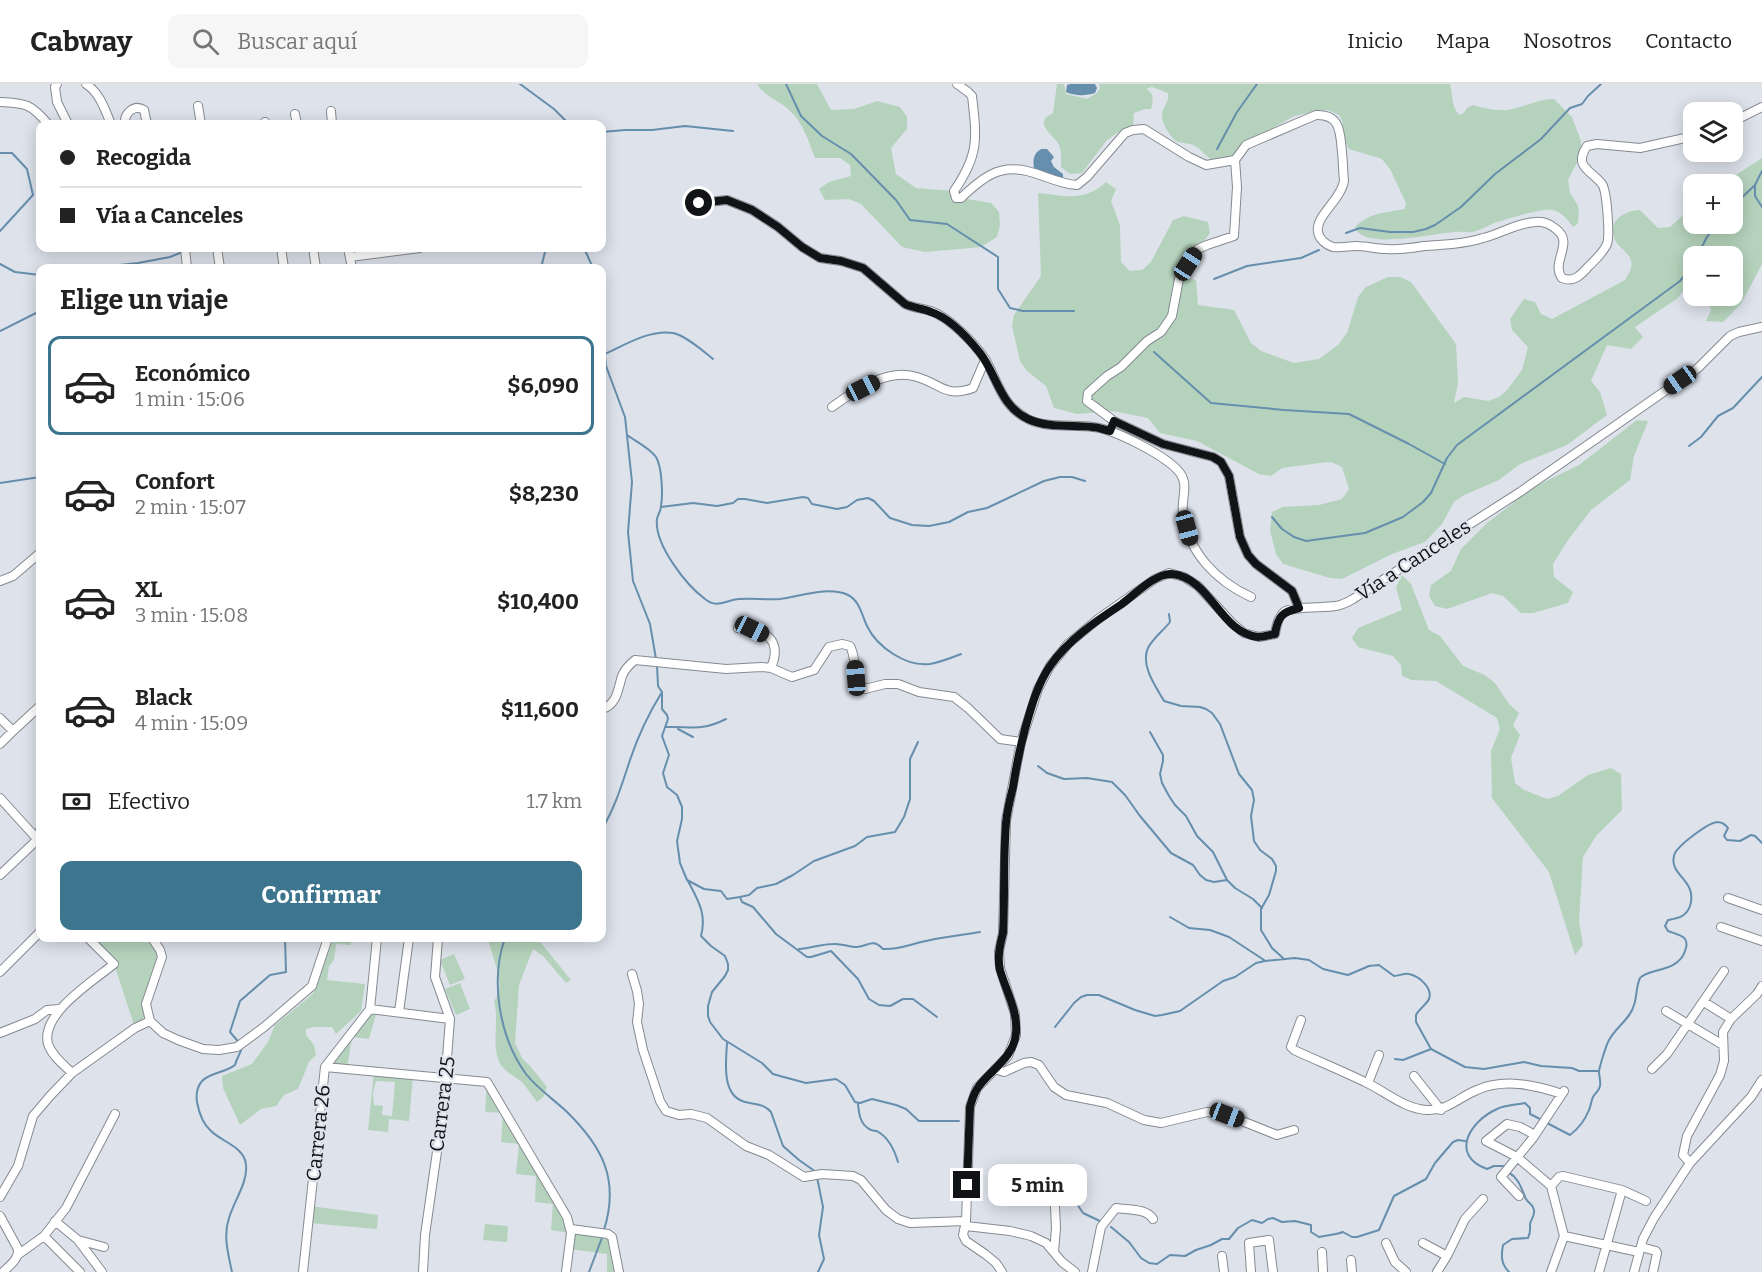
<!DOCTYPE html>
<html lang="es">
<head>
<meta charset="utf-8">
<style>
	:root { --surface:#fff; --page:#f6f6f6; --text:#222; --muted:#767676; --line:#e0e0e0; --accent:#3d758f }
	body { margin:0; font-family:Bitter,serif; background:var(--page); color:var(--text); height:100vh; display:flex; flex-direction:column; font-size:22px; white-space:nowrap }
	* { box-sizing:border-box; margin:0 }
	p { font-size:20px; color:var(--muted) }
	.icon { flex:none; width:33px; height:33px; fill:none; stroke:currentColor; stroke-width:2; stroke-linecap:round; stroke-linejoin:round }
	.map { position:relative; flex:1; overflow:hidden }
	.side { position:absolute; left:36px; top:180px; width:570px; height:678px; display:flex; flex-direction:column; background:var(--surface); border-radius:12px; box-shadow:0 3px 15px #0003 }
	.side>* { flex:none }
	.guide { position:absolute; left:36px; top:36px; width:570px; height:132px; border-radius:12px; box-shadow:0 3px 15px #0003; display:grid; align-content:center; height:132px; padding:0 24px; background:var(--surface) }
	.buttons { position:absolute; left:1683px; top:18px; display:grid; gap:12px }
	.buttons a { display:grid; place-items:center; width:60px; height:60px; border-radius:12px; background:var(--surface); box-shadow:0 3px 15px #0003; font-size:30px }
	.end { position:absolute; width:27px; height:27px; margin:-14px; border:8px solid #121316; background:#fff; box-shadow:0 0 0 3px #fff }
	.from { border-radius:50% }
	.bubble { position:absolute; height:42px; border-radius:12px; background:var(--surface); box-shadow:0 3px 15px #0003; font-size:20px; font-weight:700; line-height:42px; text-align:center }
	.car { position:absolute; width:18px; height:36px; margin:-18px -9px; border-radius:8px; box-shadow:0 0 4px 2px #0007; background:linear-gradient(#222 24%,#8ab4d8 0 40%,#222 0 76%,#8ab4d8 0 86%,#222 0) }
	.guide b { display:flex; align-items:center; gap:21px; height:57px; font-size:22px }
	.guide b+b { border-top:2px solid var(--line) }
	.guide i { width:15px; height:15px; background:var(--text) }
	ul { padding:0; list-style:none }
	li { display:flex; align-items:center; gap:18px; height:99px; margin:0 12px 9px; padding:0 12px; border:3px solid transparent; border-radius:12px }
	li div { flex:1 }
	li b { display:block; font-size:22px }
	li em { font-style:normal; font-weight:700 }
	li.active { border-color:var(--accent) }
	li>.icon { width:54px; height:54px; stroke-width:1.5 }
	h2 { padding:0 24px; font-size:27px; line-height:72px }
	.pay { display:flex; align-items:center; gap:15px; height:66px; padding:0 24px; font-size:22px }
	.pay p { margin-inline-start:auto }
	.primary-button { display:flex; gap:12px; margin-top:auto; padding:12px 24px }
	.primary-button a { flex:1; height:69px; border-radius:12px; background:var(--accent); color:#fff; font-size:24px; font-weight:700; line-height:69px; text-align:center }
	header { display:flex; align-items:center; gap:36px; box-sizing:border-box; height:84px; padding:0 30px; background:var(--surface); border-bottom:2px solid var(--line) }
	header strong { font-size:28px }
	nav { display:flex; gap:33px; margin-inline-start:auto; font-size:21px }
	.search { width:420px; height:54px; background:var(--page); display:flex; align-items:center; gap:15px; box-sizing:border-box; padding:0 21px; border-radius:12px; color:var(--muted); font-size:22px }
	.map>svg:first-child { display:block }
	.green { fill:#b5d3bc; fill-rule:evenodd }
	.water { fill:#668ead }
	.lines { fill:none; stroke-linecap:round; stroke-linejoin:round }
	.stream { stroke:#668ead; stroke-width:2 }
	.minor-casing { stroke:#858a92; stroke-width:10 }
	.minor { stroke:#fff; stroke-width:8 }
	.route { stroke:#121316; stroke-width:8 }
	.labels { text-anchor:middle; stroke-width:4.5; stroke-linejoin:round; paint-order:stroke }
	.street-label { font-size:20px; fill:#121316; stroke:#dde2eb }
</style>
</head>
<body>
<header>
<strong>Cabway</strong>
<div class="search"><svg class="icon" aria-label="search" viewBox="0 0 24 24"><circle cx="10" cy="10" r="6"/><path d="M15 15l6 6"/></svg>Buscar aquí</div>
<nav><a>Inicio</a><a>Mapa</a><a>Nosotros</a><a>Contacto</a></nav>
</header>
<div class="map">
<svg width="1762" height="1188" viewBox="0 0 1762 1188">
	<rect width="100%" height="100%" fill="#dde2eb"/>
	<path class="green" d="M757,0H817L831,26L854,25L877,17L900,23L907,33V45L891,64L896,90L916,104L954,107L961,114L991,119L999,128L1000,141L997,153L981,163L925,168L902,163L861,120L849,115L825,116L819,105L829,98L851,92L850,81L840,74H815C807,54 804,39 787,24C776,15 764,12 757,0Z
		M1057,0H1064L1066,10L1087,15L1097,9L1100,4L1099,0H1450C1453,12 1451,21 1459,31L1464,29L1467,24L1473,21C1483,24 1496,27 1507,26C1523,24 1537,15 1554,15L1572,33L1581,57L1582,69L1568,96L1570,109L1577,120L1579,126L1578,139L1573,143C1568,136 1562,128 1553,126C1541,124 1507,135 1494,139C1487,142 1480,146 1473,148C1467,149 1461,147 1455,148C1435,149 1362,167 1355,143C1371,128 1384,129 1405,125L1406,119L1390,85L1382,75L1349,65L1346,60L1342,36L1339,31L1328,26H1321L1294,32L1273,44L1264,52L1246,57L1233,71L1218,78C1204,73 1205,68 1195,62C1189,58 1181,60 1176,57C1169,52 1162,39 1162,32C1162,23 1170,18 1168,9L1152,3L1146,5C1155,10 1153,16 1151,25H1145L1134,29L1133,42L1117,49L1107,56L1082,89L1070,90L1061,83C1061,75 1062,66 1058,59C1051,49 1033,38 1053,29Z
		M1762,74V180L1741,220L1723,238L1706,237L1711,226L1707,212H1732V172H1694L1693,201L1685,204L1678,214L1635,243L1643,253L1631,265L1607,261L1591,297L1600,308L1607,331L1567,361L1520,380L1499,396L1464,411L1454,418L1442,440L1425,458L1392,470L1342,495L1330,494L1283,480L1276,470L1270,446L1272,428L1283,423L1319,421L1342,415L1349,405L1342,383L1331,378L1320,379L1282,384L1271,392L1259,390L1197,357L1160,349L1148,334L1113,327L1077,330L1054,324L1046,302L1027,287L1020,277L1012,242L1014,231L1041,192L1038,109C1064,112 1085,118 1106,98L1116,105L1111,117L1120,141L1121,178L1130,187L1142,186L1151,178L1173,136L1184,132L1208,138L1210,149L1187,180L1184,193L1196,196L1198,221L1234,226L1251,259L1261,267L1294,279L1319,275L1338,261L1347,249L1358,213L1366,203L1388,193H1400L1411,198L1456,260L1458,298L1454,319L1464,313L1488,317L1499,313L1508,305L1522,286L1528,263L1512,246L1510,235L1524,215L1535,218L1541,230L1552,235L1625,196C1629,189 1634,182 1630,174C1627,167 1618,163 1615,156C1607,137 1623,127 1640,126L1658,144L1670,143L1693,122L1694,140H1732V100H1722Z
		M1637,336L1648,337L1634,372L1630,396L1591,426L1568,456L1553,480L1554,493L1573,508L1568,519L1533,529H1521L1503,512L1492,509L1447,525L1435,522L1429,512L1431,501L1451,487L1461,465L1487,439L1534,403L1579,381Z
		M1402,491L1411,500L1429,546L1440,552L1463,582L1485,591L1495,599L1509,620L1519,629L1513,641L1520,651L1511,674L1515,699L1524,706L1547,715L1558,712L1588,691L1611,684L1621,690L1622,726L1596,752L1583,773L1579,837L1583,861L1575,871L1549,788L1492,714L1491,667L1500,645L1497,634L1436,597L1412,596L1402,592L1401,581L1393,572L1358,563L1352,554L1358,544L1402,526L1396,503Z
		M93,854H152L160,866L146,920L150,937L135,944L114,880Z
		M334,854H353L350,861L336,860L334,876L329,882L327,896L365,900L361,927L336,950L332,943H314L306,945V951L314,961L316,971L309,978L298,1005L284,1011L276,1022L261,1025L240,1041L223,1004L222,992L252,980L268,958L275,941L313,910Z
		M488,854H537L571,896L566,899L543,872L533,865L519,901L515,959L522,974L531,983L547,1003L544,1012L537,1018C532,1012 528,1005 523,999C517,993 506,989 501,981C490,962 500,938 494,917C508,901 491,873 488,854Z
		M454,870L465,895L450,901L440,876Z
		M460,899L470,925L456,931L445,905Z
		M377,927L369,955L352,953L347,985L326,983L367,929Z
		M374,988L413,992L409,1037L389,1035L388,1048L368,1046ZM376,997L395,998L392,1032L382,1031L383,1022L374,1021L373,1008Z
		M487,998L571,1145L608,1150L619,1188H607V1170L569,1165L571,1149L551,1146L553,1120L535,1118L536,1092L516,1090L519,1060L501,1058L503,1029L485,1028Z
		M310,1122L378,1131L377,1145L309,1139Z
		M485,1140L508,1142L507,1158L483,1156Z"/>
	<path class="water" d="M1070,0H1095L1097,4L1095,9C1085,12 1075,12 1066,8L1067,1Z
		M1041,65H1047L1054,73L1051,77L1054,83L1063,90V96L1040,89L1034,85C1033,75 1033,70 1041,65Z"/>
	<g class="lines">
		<path class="stream" d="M520,0L554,25L569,40
			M786,0L801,32L822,52L851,70L896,116L910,136L947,140L998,173V205L1010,224L1023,227H1074
			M602,48L625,46H652L685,42L733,47
			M1217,65L1237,28L1257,0
			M0,69H12L27,85L33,111L0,147
			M1755,101V112L1762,123
			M1732,123L1755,101L1762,87
			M1346,149L1360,144L1390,148H1413L1426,145L1435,141L1461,123L1495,90L1541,55L1570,24L1582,20L1588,12L1601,0
			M584,164L593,184
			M1697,172L1707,153L1717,140
			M0,180L15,188L40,191
			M92,184L138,179L170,173L192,164
			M541,184L546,164
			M1214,195L1247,182L1301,174L1319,166
			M602,242L606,282L625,333L632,398L628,448L633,497L650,540L656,575
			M0,247L40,227
			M1154,268L1211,319L1284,326L1349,330L1409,360L1445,380
			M605,270C625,261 650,245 673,249C685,251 703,267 713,275
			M627,351C635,357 650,364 656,373C662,383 663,410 661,422C661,427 658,430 657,435C654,460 686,501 705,515C717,525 726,516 739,515C753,514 767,516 780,515C801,512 829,502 848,511C860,517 862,532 867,542C877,563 906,583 930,580C941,578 951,574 961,570
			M1689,362L1701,353L1718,332L1733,324L1762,293
			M0,399L40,393
			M661,423L693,419L717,422L733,419L738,415H745L767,419L803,413L808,414L812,420L837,425L847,423L857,416L868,414L874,417L890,434L912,441L929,442L949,438L968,428L987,424L1044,397L1060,393H1072L1085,397
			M1272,433L1282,445L1294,453L1306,457L1365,449L1403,433L1423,418L1431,409L1447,374L1457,361L1680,197L1694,180
			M1169,530L1170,538C1163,547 1153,554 1148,564C1140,581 1156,603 1164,617L1181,622L1200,623L1206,625L1212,629L1220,640L1239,690L1252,706L1254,716L1251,732L1254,757L1260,766L1272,775L1276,782V787L1269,811L1261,825V846L1272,864L1283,874
			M657,581L658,602L662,608V625L667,631L668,635L662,652L669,671L663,689L667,703L677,711L682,723V735L677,757L680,779L687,796L704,805L721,807L727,815L740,813L742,818L753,823L776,850L807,873H811L831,867L858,895L869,915L879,921L890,922L903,915H913L937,933
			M666,643C692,642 700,648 726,635
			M678,645L693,653
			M1150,648L1163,671V677L1160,690L1162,699L1169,712L1175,721L1186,732L1197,752L1213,768L1227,796L1235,804L1253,815L1262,824
			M1038,682L1047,689L1064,695L1087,694L1112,698L1125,711L1140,732L1171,769L1193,781L1200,791L1206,796L1214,798L1227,796
			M602,745C615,724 622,700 630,676C638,652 649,629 662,608
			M688,797C698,816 707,830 701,852L711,862L725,872L728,880V886L725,892L712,908L708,922V932L710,938L723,955L762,979L773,990L780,992L806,999L836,995L845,1001L855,1018L860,1019L872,1015L896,1021L906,1025L919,1037H959
			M740,813L749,811L757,804L776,800L793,791L814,777L855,762L867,753L895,748L904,733L910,715V675L918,658
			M1170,833L1189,844L1210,846L1229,853L1264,876
			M505,854C490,896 499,953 526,990C537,1004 553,1015 566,1027C602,1062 620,1095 604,1146
			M799,865C811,864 822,860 833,860C841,859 849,863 857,863C869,862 872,854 883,865C898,866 911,860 926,857C944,853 962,851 980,848
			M1055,943L1074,919L1081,913L1087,911H1099L1135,926L1155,932L1162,931L1180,927L1223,897L1235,893L1256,879L1265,877L1295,874L1309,876L1323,885L1348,891L1369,882L1379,881L1394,892C1399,892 1404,889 1409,890C1419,892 1433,904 1429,915C1426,921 1419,925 1416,931V938L1431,965L1465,983L1484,985L1524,978L1541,982L1572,984L1579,987H1598
			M727,959C726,977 721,1012 745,1018C756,1021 763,1019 771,1028L783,1062L799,1076L816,1088L823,1123L819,1151L824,1175L818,1188
			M1395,975L1403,976L1431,965
			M858,1020C859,1030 860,1041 871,1046C877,1048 874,1045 880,1049C889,1055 895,1068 898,1078
			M1547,1039L1570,1051C1578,1045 1585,1036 1589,1026C1591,1022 1591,1017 1593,1013C1595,1009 1599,1007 1600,1002C1601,997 1599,992 1599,988C1599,984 1606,962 1608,958C1615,943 1630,936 1634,921C1637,913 1636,902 1640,894C1647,884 1678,889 1685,867C1691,852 1679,851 1668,847L1665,842L1668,836C1678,834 1686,833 1690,822C1698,796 1669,792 1674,772C1675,763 1708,739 1717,738C1722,738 1725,740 1728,744L1724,752L1727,756L1740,757L1751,751L1755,752L1762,759
			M1503,1082H1494L1487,1085C1449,1071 1470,1037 1497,1025C1505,1021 1516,1021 1525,1019L1530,1024V1030L1542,1036
			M1508,1088C1519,1094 1521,1104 1526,1115C1529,1120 1533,1120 1534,1126C1535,1132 1531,1135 1530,1140C1530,1145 1531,1148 1528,1154L1512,1155L1503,1161C1501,1172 1501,1180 1509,1188
			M999,1121L1015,1113L1039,1110L1070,1117L1077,1120L1083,1129L1102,1138
			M1111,1143L1129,1158L1141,1174L1149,1179L1157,1180L1170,1171L1185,1172L1196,1166L1211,1161L1222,1155H1229L1238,1144L1252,1136L1262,1139L1268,1135L1273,1134L1282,1138L1295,1137L1311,1141V1148L1319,1153C1327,1151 1335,1151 1343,1148L1352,1153H1357L1379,1146L1394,1112L1426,1095L1435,1079L1453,1058L1458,1056L1465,1057
			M232,1188C228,1169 223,1152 229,1134C234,1117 248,1098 246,1081C245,1063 222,1058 211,1047C203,1040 199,1029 197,1018C196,1011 197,1003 202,997C211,988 225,989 235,981C237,973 241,970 242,962L230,948L240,917L270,891L286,888L285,854
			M589,1188L603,1151"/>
		<g class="minor-casing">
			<path id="minor" d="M57,0L55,3L57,18L68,40
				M86,0C100,9 105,26 111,40
				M957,0L968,8L972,12C977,55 979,71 954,107L956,114H961C981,95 998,80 1027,87C1044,91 1059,100 1077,101L1087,93L1125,49L1133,46L1144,45L1189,73L1206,81L1235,76
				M0,18C26,19 31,20 48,40
				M198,22L201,40
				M331,27L332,40
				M295,30L297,40
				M265,38V40
				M1732,38L1762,23
				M125,40C124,29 134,20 144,26L147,40
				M699,119L727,116L752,126L778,143L802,163L820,174L841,177L863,184L905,220C913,224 922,224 931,227C949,233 975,260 985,275C998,297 1001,320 1026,334C1045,345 1072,340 1093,343C1114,345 1167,372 1180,389C1189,401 1181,415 1183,429C1188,468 1216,497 1251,513
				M185,164L187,184
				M217,164L220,184
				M281,164L284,184
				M313,164L316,184
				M348,164L352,184
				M350,173L420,164
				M832,323C854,307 888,283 917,293C941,300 945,314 973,304L985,276
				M0,497L13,492L40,469
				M1299,524L1292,507L1256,480L1248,471L1240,453L1229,392L1221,378L1213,373L1163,360L1114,337L1087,317L1088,309L1107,292L1121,283L1147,257L1161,248L1172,232L1179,195L1198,165L1207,161L1234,152L1237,103L1235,76L1246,61L1316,31C1341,30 1340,49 1342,68C1343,77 1343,87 1344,97C1341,116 1315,132 1318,148C1319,155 1326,161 1333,163C1339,164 1349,162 1356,162C1366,162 1377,165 1387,165C1400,166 1412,164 1424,162C1443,161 1464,160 1483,154C1500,150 1517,139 1535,138C1542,137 1550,140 1556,145C1575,159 1550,178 1562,194C1574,199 1581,191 1589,182C1596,175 1603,169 1607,160C1610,152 1607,107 1602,100C1591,86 1573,83 1587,62L1597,60L1640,64L1694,52
				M738,544C765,545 783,555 771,584
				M602,625C617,621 618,605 622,592C624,587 630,580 635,576L726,585L761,583L771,584L792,593L814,586L829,563L842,560L850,562C858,577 851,596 865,605L885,600H898L919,608L954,613L968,624L1000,655L1021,658
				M0,634L13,647
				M0,660L13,647L40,622
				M0,714L39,757
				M0,791L38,755L40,746
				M1728,814L1762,826
				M1721,843L1762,857
				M152,854L160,866L162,873L146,920L150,937L163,949L178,956L203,965L219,966L237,963L264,943L312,902L328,854
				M0,888L40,848
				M632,890L637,907L639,920L637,938L643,966L660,1017L666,1027L679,1031L691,1030L707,1034L746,1062L769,1071L804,1093L822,1090L853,1092L861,1096L886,1126L898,1135L910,1139L966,1137
				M1704,918L1731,935
				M370,925L450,935
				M1666,927L1723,961
				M399,928L409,854
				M1301,936L1291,963L1294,966C1318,977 1342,987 1365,998C1385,1007 1404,1025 1427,1026C1448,1027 1459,1013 1477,1006C1504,994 1535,1001 1562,1010
				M0,949L35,935L47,926L59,925
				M325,983L487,998L567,1133L571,1149L566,1188
				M995,985L1004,988L1024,979L1031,978L1039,981L1054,1003L1066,1011L1107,1019L1144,1036L1161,1039L1207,1028L1227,1031L1277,1051L1294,1046
				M1652,985L1667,970L1724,887
				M72,989C64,981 52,972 48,960C40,930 93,897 114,880L88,854
				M1414,992L1441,1026
				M1368,999L1379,971
				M1535,1051L1520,1043L1507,1040L1486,1057L1517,1073L1551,1102
				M1690,1079L1683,1071L1687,1052L1720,991L1724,977L1723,948L1731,935L1757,910L1762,902
				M1551,1102L1559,1093L1563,1092L1622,1106L1646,1117
				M1519,1112L1501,1093L1533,1054L1564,1007
				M0,1113L18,1082L33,1032L50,1012L72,989L135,944L150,937
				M0,1132L18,1165C19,1175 10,1181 3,1188
				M55,1137L78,1156L104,1163
				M966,1142L1010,1147L1031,1152L1046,1159L1062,1178L1075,1188
				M571,1145L608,1150L612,1153L619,1188
				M44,1152L80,1188
				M1564,1152L1639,1168
				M78,1156L102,1188
				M1386,1159L1395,1178L1406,1188
				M1423,1159L1447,1172
				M1641,1163L1656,1167L1657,1169L1653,1188
				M1054,1168L1056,1144L1055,1123
				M1322,1168L1323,1188
				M19,1170L44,1152L66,1124L115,1030
				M1222,1172L1224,1188
				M1351,1176L1352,1188
				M303,1188L325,983L370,925L377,854
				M423,1188L425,1151L443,1026L450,935L435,893L438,854
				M1002,1188L996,1179L985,1170L966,1157L963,1151L966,1137L970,1023L977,1004L1008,972L1016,951L1015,930L1000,884L999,867L1003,849L1006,737L1021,658L1038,605L1050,582L1068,560L1098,535L1155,495L1169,489L1184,493L1198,502L1232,539L1244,549L1259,553L1275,550C1276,543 1278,533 1284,528C1292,522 1324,524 1336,522C1342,521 1348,518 1353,515L1520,408L1698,284L1730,252L1739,248L1762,243
				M1092,1188L1101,1143L1116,1124C1128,1126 1146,1124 1153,1135
				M1251,1188L1249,1159L1269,1156L1273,1188
				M1437,1188L1447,1172L1465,1135L1483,1115
				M1551,1188L1564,1152L1551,1102
				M1599,1188L1622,1106
				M1634,1188L1643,1155L1654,1134L1690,1079L1751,1013L1762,996"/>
		</g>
		<use href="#minor" class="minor"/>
	</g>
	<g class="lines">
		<path class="route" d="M699,119L727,116L752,126L778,143L802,163L820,174L841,177L863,184L905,220C913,224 922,224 931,228C950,234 968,254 980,269C997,291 1000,322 1028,335C1047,344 1071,341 1092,343C1098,343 1104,346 1110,347L1114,337L1163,360L1213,373L1221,378L1229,392L1240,453L1248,471L1256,480L1292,507L1299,524C1282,528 1278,532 1275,550C1270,551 1263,553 1258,553C1220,549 1211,494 1172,490C1157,488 1134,511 1122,520C1096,537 1068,556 1050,582C1037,601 1031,624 1025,645C1020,664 1016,684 1013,703C1010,715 1007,727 1006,739C1003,776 1005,812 1003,849C1000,861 997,873 1000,886C1006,907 1018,927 1016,949C1014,973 992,985 979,1002C974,1008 972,1016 970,1023L967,1101"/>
	</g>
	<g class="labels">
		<g class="street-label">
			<text transform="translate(1413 476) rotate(-33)" y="7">Vía a Canceles</text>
			<text transform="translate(442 1020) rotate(-83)" y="7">Carrera 25</text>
			<text transform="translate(318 1049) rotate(-84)" y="7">Carrera 26</text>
		</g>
	</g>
</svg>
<div class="buttons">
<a><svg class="icon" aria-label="layers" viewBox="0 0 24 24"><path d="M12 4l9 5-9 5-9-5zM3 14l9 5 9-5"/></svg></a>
<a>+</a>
<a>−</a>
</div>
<i class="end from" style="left:699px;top:119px"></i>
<i class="end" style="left:967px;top:1101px"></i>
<div class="bubble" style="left:988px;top:1080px;width:99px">5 min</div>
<i class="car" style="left:1188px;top:180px;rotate:33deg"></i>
<i class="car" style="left:1680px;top:296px;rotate:235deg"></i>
<i class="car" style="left:863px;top:304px;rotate:63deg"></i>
<i class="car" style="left:1187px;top:444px;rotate:165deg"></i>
<i class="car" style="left:752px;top:545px;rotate:116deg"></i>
<i class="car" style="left:856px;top:594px;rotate:356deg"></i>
<i class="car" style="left:1227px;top:1031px;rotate:111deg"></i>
<div class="guide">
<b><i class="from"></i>Recogida</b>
<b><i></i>Vía a Canceles</b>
</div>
<section class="side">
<h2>Elige un viaje</h2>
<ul>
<li class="active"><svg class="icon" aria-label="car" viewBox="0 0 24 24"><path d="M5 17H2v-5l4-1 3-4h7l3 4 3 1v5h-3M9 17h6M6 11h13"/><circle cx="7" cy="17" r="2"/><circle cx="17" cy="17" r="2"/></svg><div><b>Económico</b><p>1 min · 15:06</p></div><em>$6,090</em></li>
<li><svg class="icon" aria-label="car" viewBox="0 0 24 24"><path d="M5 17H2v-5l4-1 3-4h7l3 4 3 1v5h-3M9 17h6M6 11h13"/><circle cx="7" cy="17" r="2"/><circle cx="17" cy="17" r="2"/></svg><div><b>Confort</b><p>2 min · 15:07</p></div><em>$8,230</em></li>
<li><svg class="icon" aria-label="car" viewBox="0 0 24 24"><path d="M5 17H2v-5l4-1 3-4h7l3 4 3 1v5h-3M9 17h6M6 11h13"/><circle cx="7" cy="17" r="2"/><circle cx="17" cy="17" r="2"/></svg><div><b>XL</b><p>3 min · 15:08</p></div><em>$10,400</em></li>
<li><svg class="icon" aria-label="car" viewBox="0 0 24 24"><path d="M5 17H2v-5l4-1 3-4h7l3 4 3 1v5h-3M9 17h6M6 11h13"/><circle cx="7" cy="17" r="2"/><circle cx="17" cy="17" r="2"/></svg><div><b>Black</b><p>4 min · 15:09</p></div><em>$11,600</em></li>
</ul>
<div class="pay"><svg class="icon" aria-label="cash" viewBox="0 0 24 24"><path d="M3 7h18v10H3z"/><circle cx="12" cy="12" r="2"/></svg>Efectivo<p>1.7 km</p></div>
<div class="primary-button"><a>Confirmar</a></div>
</section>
</div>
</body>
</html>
